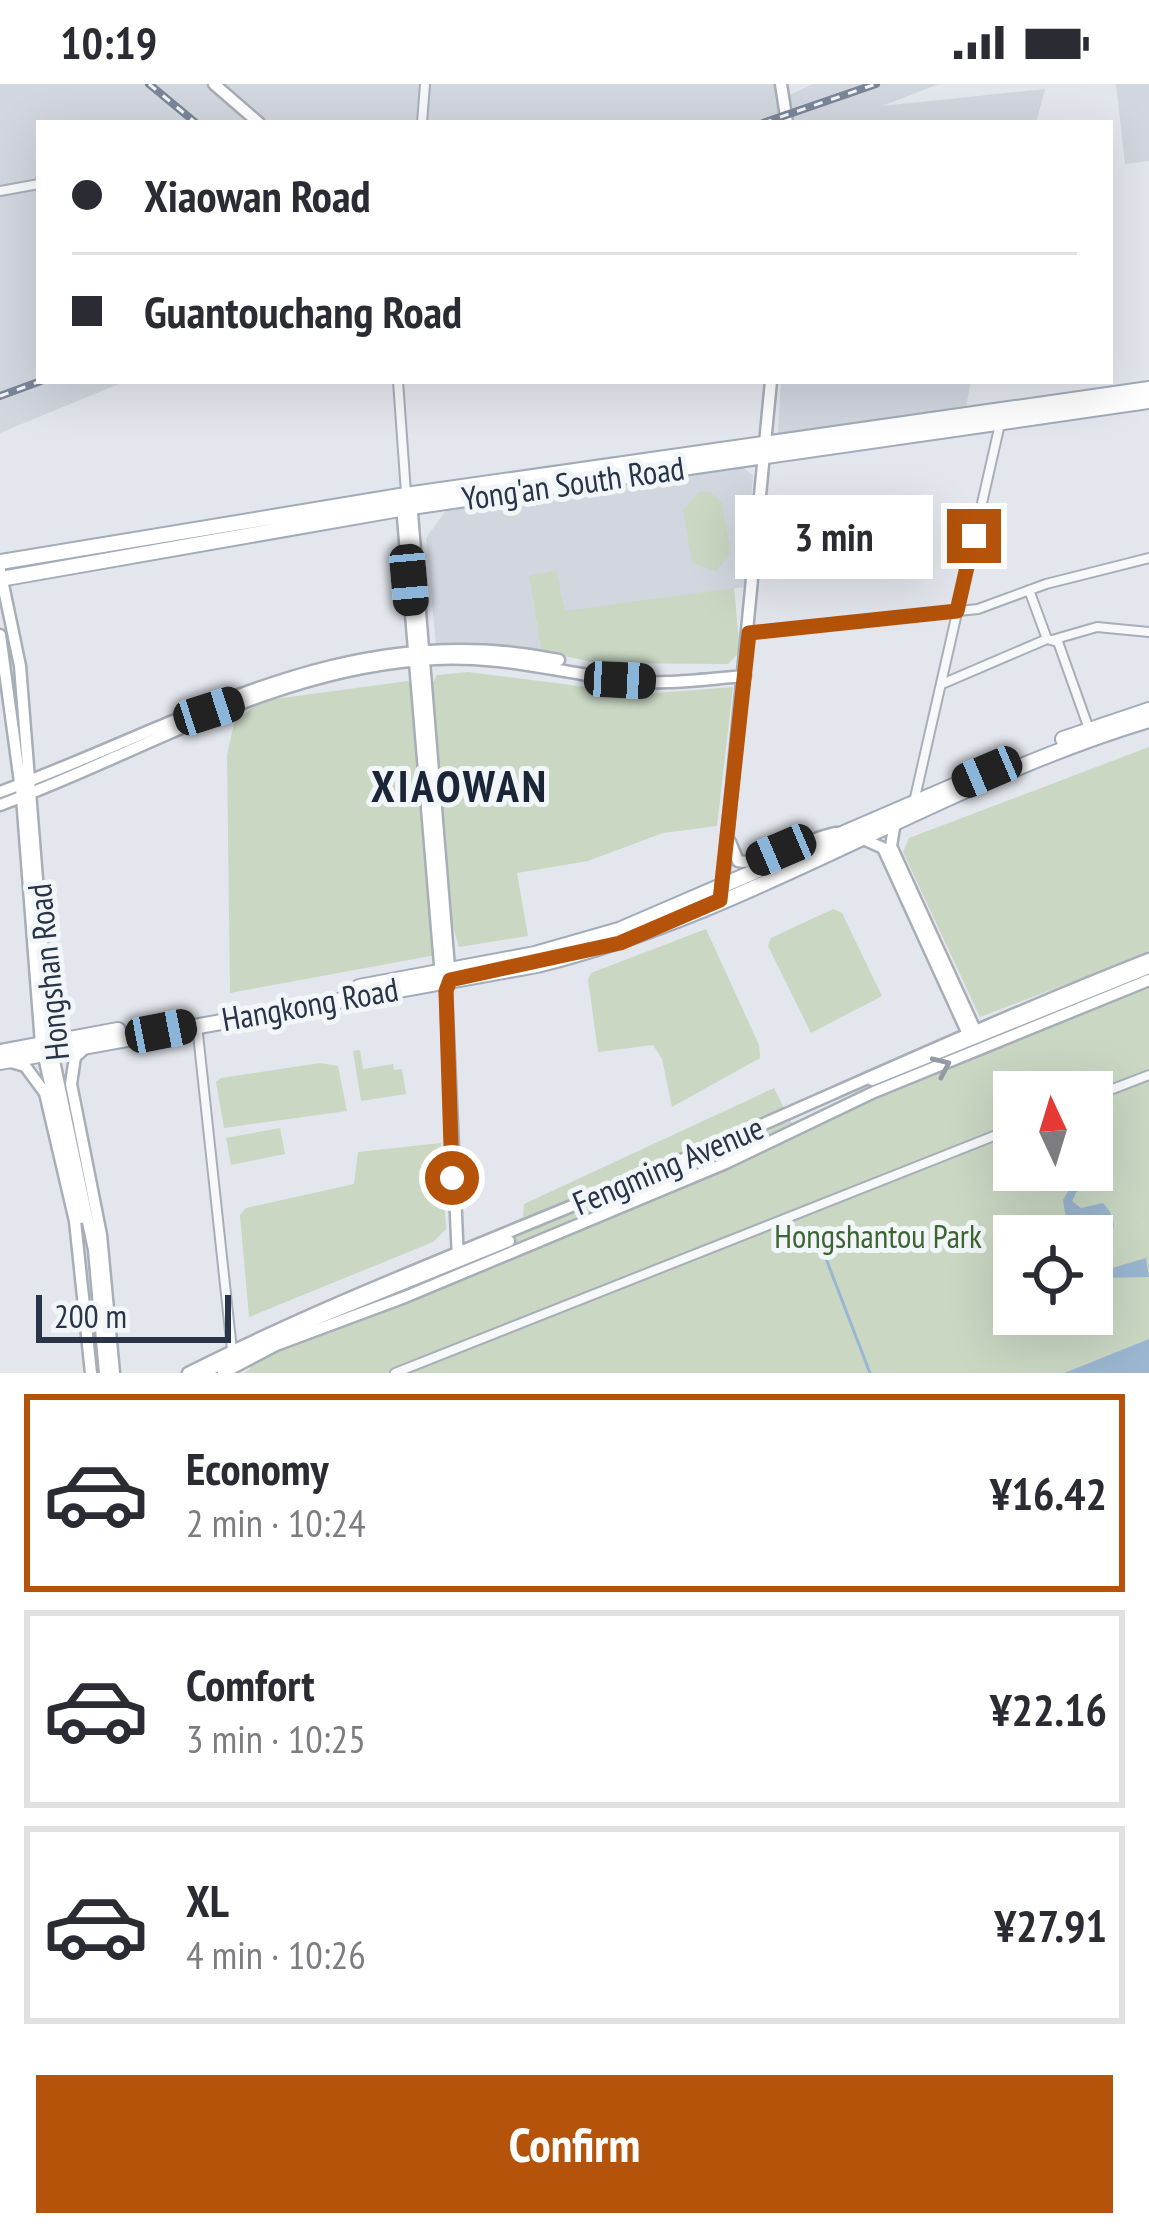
<!DOCTYPE html>
<html lang="en">
<head>
<meta charset="utf-8">
<style>
	:root { --surface:#fff; --page:#f2f2f3; --text:#2b2b33; --muted:#7c7c81; --line:#e1e1e2; --accent:#b45309 }
	body { margin:0; font-family:"PT Sans Narrow",sans-serif; background:var(--page); color:var(--text); height:100vh; display:flex; flex-direction:column; font-size:45px; white-space:nowrap }
	* { box-sizing:border-box; margin:0 }
	p { font-size:39px; color:var(--muted) }
	.icon { flex:none; width:66px; height:66px; fill:none; stroke:currentColor; stroke-width:2; stroke-linecap:round; stroke-linejoin:round }
	.map { position:relative; height:1289px; overflow:hidden }
	.drawer { display:flex; flex-direction:column; background:var(--surface); flex:1 }
	.drawer>* { flex:none }
	.guide { position:absolute; left:36px; top:36px; width:1077px; height:264px; border-radius:0px; box-shadow:0 12px 48px #0002; display:grid; align-content:center; height:264px; padding:0 36px; background:var(--surface) }
	.needle { width:78px; rotate:356deg }
	.controls { position:absolute; left:993px; top:987px; display:grid; gap:24px }
	.controls a { display:grid; place-items:center; width:120px; height:120px; border-radius:0px; background:var(--surface); box-shadow:0 12px 48px #0002; font-size:60px }
	.scale { position:absolute; left:36px; bottom:30px; width:195px; box-sizing:border-box; padding-left:12px; border:6px solid #283447; border-top:0; font-size:33px; line-height:42px; white-space:nowrap; color:#283447; -webkit-text-stroke:9px #f3f6f9; paint-order:stroke }
	.end { position:absolute; width:54px; height:54px; margin:-27px; border:15px solid #b45309; background:#fff; box-shadow:0 0 0 6px #fff }
	.from { border-radius:50% }
	.bubble { position:absolute; height:84px; border-radius:0px; background:var(--surface); box-shadow:0 12px 48px #0002; font-size:39px; font-weight:800; line-height:84px; text-align:center }
	.car { position:absolute; width:36px; height:72px; margin:-36px -18px; border-radius:15px; box-shadow:0 0 9px 3px #0007; background:linear-gradient(#222 24%,#8ab4d8 0 40%,#222 0 76%,#8ab4d8 0 86%,#222 0) }
	.guide b { display:flex; align-items:center; gap:42px; height:114px; font-size:45px }
	.guide b+b { border-top:3px solid var(--line) }
	.guide i { width:30px; height:30px; background:var(--text) }
	ul { padding:21px 0 0; list-style:none }
	li { display:flex; align-items:center; gap:36px; height:198px; margin:0 24px 18px; padding:0 12px; border:6px solid var(--line); border-radius:0px }
	li div { flex:1 }
	li b { display:block; font-size:45px }
	li em { font-style:normal; font-weight:800 }
	li.active { border-color:var(--accent) }
	li>.icon { width:108px; height:108px; stroke-width:1.5 }
	.button { display:flex; gap:24px; margin-top:auto; padding:24px 36px }
	.button a { flex:1; height:138px; border-radius:0px; background:var(--accent); color:#fff; font-size:48px; font-weight:800; line-height:138px; text-align:center }
	.status { display:flex; justify-content:space-between; align-items:center; height:84px; padding:0 60px; background:var(--surface); direction:ltr }
	.status svg { height:33px; fill:currentColor }
	.map>svg:first-child { display:block }
	.built { fill:#d1d6df }
	.green { fill:#c9d7c3; fill-rule:evenodd }
	.water { fill:#9ab6d0 }
	.lines { fill:none; stroke-linecap:round; stroke-linejoin:round }
	.stream { stroke:#9ab6d0; stroke-width:3 }
	.street-casing { stroke:#a7aeb8; stroke-width:12 }
	.secondary-casing { stroke:#a7aeb8; stroke-width:15 }
	.primary-casing { stroke:#a1abba; stroke-width:18 }
	.street { stroke:#f6f8fa; stroke-width:8 }
	.secondary { stroke:#fff; stroke-width:10 }
	.primary { stroke:#fff; stroke-width:14 }
	.rail-casing { stroke:#7a8698; stroke-width:8 }
	.rail { stroke:#f3f6f9; stroke-width:3; stroke-dasharray:9; stroke-linecap:butt }
	.oneway { stroke:#949aa3 }
	.route { stroke:#b45309; stroke-width:15 }
	.labels { text-anchor:middle; stroke-width:10; stroke-linejoin:round; paint-order:stroke }
	.street-label { font-size:33px; fill:#283447; stroke:#f3f6f9 }
	.park-label { font-size:33px; fill:#3e6534; stroke:#f3f6f9 }
	.district-label { font-size:45px; font-weight:bold; letter-spacing:3px; fill:#1b2538; stroke:#f3f6f9 }
</style>
</head>
<body>
<div class="status"><b>10:19</b><svg viewBox="0 0 49 12"><path d="M0 12V9h3v3zM5 12V6h3v6zM10 12V3h3v9zM15 12V0h3v12zM26 1h20v11H26zM47 4h2v5h-2z"/></svg></div>
<div class="map">
<svg width="1149" height="1289" viewBox="0 0 1149 1289">
	<rect width="100%" height="100%" fill="#e3e7ed"/>
	<path class="built" d="M0,0H778L781,15L813,0H939L882,22L1045,5L1036,39H39V297H126L0,349Z
		M1116,0H1149V77L1125,80Z
		M781,297H971L966,323L778,349Z
		M743,384L753,391L745,503L564,528L529,493L541,567L436,561L426,454L447,425Z"/>
	<path class="green" d="M699,408H710L722,419L731,470L716,487L692,479L683,426Z
		M556,487L565,527L734,504L740,568L728,580L597,579L541,567L529,492Z
		M468,588L643,610L733,603L717,742L663,749L588,777L517,789L528,852L459,863L451,836L431,602L437,591Z
		M408,597L414,601L436,871L230,909L227,671L234,639L260,617Z
		M1149,663V869L980,933L903,768L909,754Z
		M833,825L842,829L882,912L811,949L768,862L771,854Z
		M706,845L759,961L760,974L672,1023L662,975L653,961L598,968L588,895L591,889Z
		M1149,892V1255L1064,1289H244L250,1285L249,1266L523,1133L524,1120L774,1004L794,1043L975,959ZM1014,1008H1092V1086H1014ZM1014,1152H1092V1230H1014Z
		M360,966L363,985L393,980L394,986L402,985L406,1010L361,1017L353,967Z
		M320,979L338,982L347,1027L224,1044L216,998L221,994Z
		M280,1044L285,1070L231,1081L226,1054Z
		M441,1059L446,1145L433,1158L249,1233L240,1131L246,1124L354,1100L358,1068Z"/>
	<path class="water" d="M1100,1068L1096,1077L1104,1098L1079,1103L1072,1117L1081,1124L1103,1119C1127,1145 1103,1153 1105,1180L1112,1184L1146,1174L1149,1193L1097,1194L1092,1152H1082L1077,1137L1067,1141L1063,1116L1078,1090L1092,1086V1070Z
		M1149,1255V1289H1064Z"/>
	<g class="lines">
		<path class="stream" d="M823,1167L870,1289"/>
		<g class="street-casing">
			<path id="street" d="M422,39L425,0
				M0,107L39,100
				M398,297L406,409
				M1029,506L1047,555L1058,558L1089,645
				M749,549L978,525L1046,500L1149,474
				M1052,556L1097,543L1149,548
				M942,600L1047,555
				M914,718L1000,340
				M197,941L232,1266
				M1092,1013L1149,991
				M395,1289L1014,1044"/>
		</g>
		<g class="secondary-casing">
			<path id="secondary" d="M214,0L259,39
				M781,0L787,39
				M411,417L450,896L446,907L458,1176
				M402,421L441,893
				M0,486L20,582L50,958L94,1166L105,1289
				M0,551L22,713L41,960L81,1134
				M0,708C188,639 348,532 559,576
				M0,721C144,668 263,590 419,576C489,569 550,586 618,596C660,602 704,595 745,592
				M895,738L891,762L976,948
				M863,755L883,764L968,950
				M730,758L738,777C766,783 806,754 836,749
				M722,807L771,297
				M84,965L75,973L71,1000L101,1151L114,1289
				M11,978L25,982L45,1009L75,1137L91,1289
				M872,996L1149,884
				M188,1289C334,1215 488,1158 639,1094C809,1022 976,943 1149,875
				M204,1289L277,1251L509,1157
				M223,1289L276,1261L405,1213L726,1079L874,1008L1149,896"/>
		</g>
		<g class="primary-casing">
			<path id="primary" d="M0,478L406,411L1149,305
				M0,495L411,423L1149,317
				M1063,655L1149,626
				M359,903L535,870L619,846L965,697
				M0,968L118,946
				M0,978L537,881C751,829 938,699 1149,636"/>
		</g>
		<use href="#street" class="street"/>
		<use href="#secondary" class="secondary"/>
		<use href="#primary" class="primary"/>
		<g class="rail-casing">
			<path id="rail" d="M149,0L196,39
				M763,39L876,0
				M0,312L41,297"/>
		</g>
		<use href="#rail" class="rail"/>
	</g>
	<defs><path id="oneway-chevron" d="M-2-3.5L2.5 0L-2 3.5" fill="none" stroke-width="1.6" stroke-linecap="round" stroke-linejoin="round" transform="scale(3)"/></defs>
	<use class="oneway" href="#oneway-chevron" transform="translate(942 982) rotate(-24)"/>
	<g class="lines">
		<path class="route" d="M452,1094L446,907L450,896L620,859L720,816L749,549L957,527L974,452"/>
	</g>
	<g class="labels">
		<g class="street-label">
			<text transform="translate(573 399) rotate(-8)" y="12">Yong'an South Road</text>
			<text transform="translate(48 888) rotate(-96)" y="12">Hongshan Road</text>
			<text transform="translate(310 920) rotate(-10)" y="12">Hangkong Road</text>
			<text transform="translate(668 1081) rotate(-23)" y="12">Fengming Avenue</text>
		</g>
		<g class="park-label">
			<text x="878" y="1164">Hongshantou Park</text>
		</g>
		<g class="district-label">
			<text x="460" y="718">XIAOWAN</text>
		</g>
	</g>
</svg>
<div class="controls">
<a><svg class="needle" viewBox="-14 -14 28 28"><path d="M0-13l5 13h-10z" fill="#e53935"/><path d="M0 13l5-13h-10z" fill="#7c7c81"/></svg></a>
<a><svg class="icon" aria-label="locate" viewBox="0 0 24 24"><circle cx="12" cy="12" r="6"/><path d="M12 2v4M12 18v4M2 12h4M18 12h4"/></svg></a>
</div>
<div class="scale">200 m</div>
<i class="end from" style="left:452px;top:1094px"></i>
<i class="end" style="left:974px;top:452px"></i>
<div class="bubble" style="left:735px;top:411px;width:198px">3 min</div>
<i class="car" style="left:409px;top:496px;rotate:175deg"></i>
<i class="car" style="left:620px;top:596px;rotate:93deg"></i>
<i class="car" style="left:209px;top:627px;rotate:72deg"></i>
<i class="car" style="left:987px;top:688px;rotate:247deg"></i>
<i class="car" style="left:781px;top:766px;rotate:247deg"></i>
<i class="car" style="left:161px;top:947px;rotate:79deg"></i>
<div class="guide">
<b><i class="from"></i>Xiaowan Road</b>
<b><i></i>Guantouchang Road</b>
</div>
</div>
<section class="drawer">
<ul>
<li class="active"><svg class="icon" aria-label="car" viewBox="0 0 24 24"><path d="M5 17H2v-5l4-1 3-4h7l3 4 3 1v5h-3M9 17h6M6 11h13"/><circle cx="7" cy="17" r="2"/><circle cx="17" cy="17" r="2"/></svg><div><b>Economy</b><p>2 min · 10:24</p></div><em>¥16.42</em></li>
<li><svg class="icon" aria-label="car" viewBox="0 0 24 24"><path d="M5 17H2v-5l4-1 3-4h7l3 4 3 1v5h-3M9 17h6M6 11h13"/><circle cx="7" cy="17" r="2"/><circle cx="17" cy="17" r="2"/></svg><div><b>Comfort</b><p>3 min · 10:25</p></div><em>¥22.16</em></li>
<li><svg class="icon" aria-label="car" viewBox="0 0 24 24"><path d="M5 17H2v-5l4-1 3-4h7l3 4 3 1v5h-3M9 17h6M6 11h13"/><circle cx="7" cy="17" r="2"/><circle cx="17" cy="17" r="2"/></svg><div><b>XL</b><p>4 min · 10:26</p></div><em>¥27.91</em></li>
</ul>
<div class="button"><a>Confirm</a></div>
</section>
</body>
</html>
